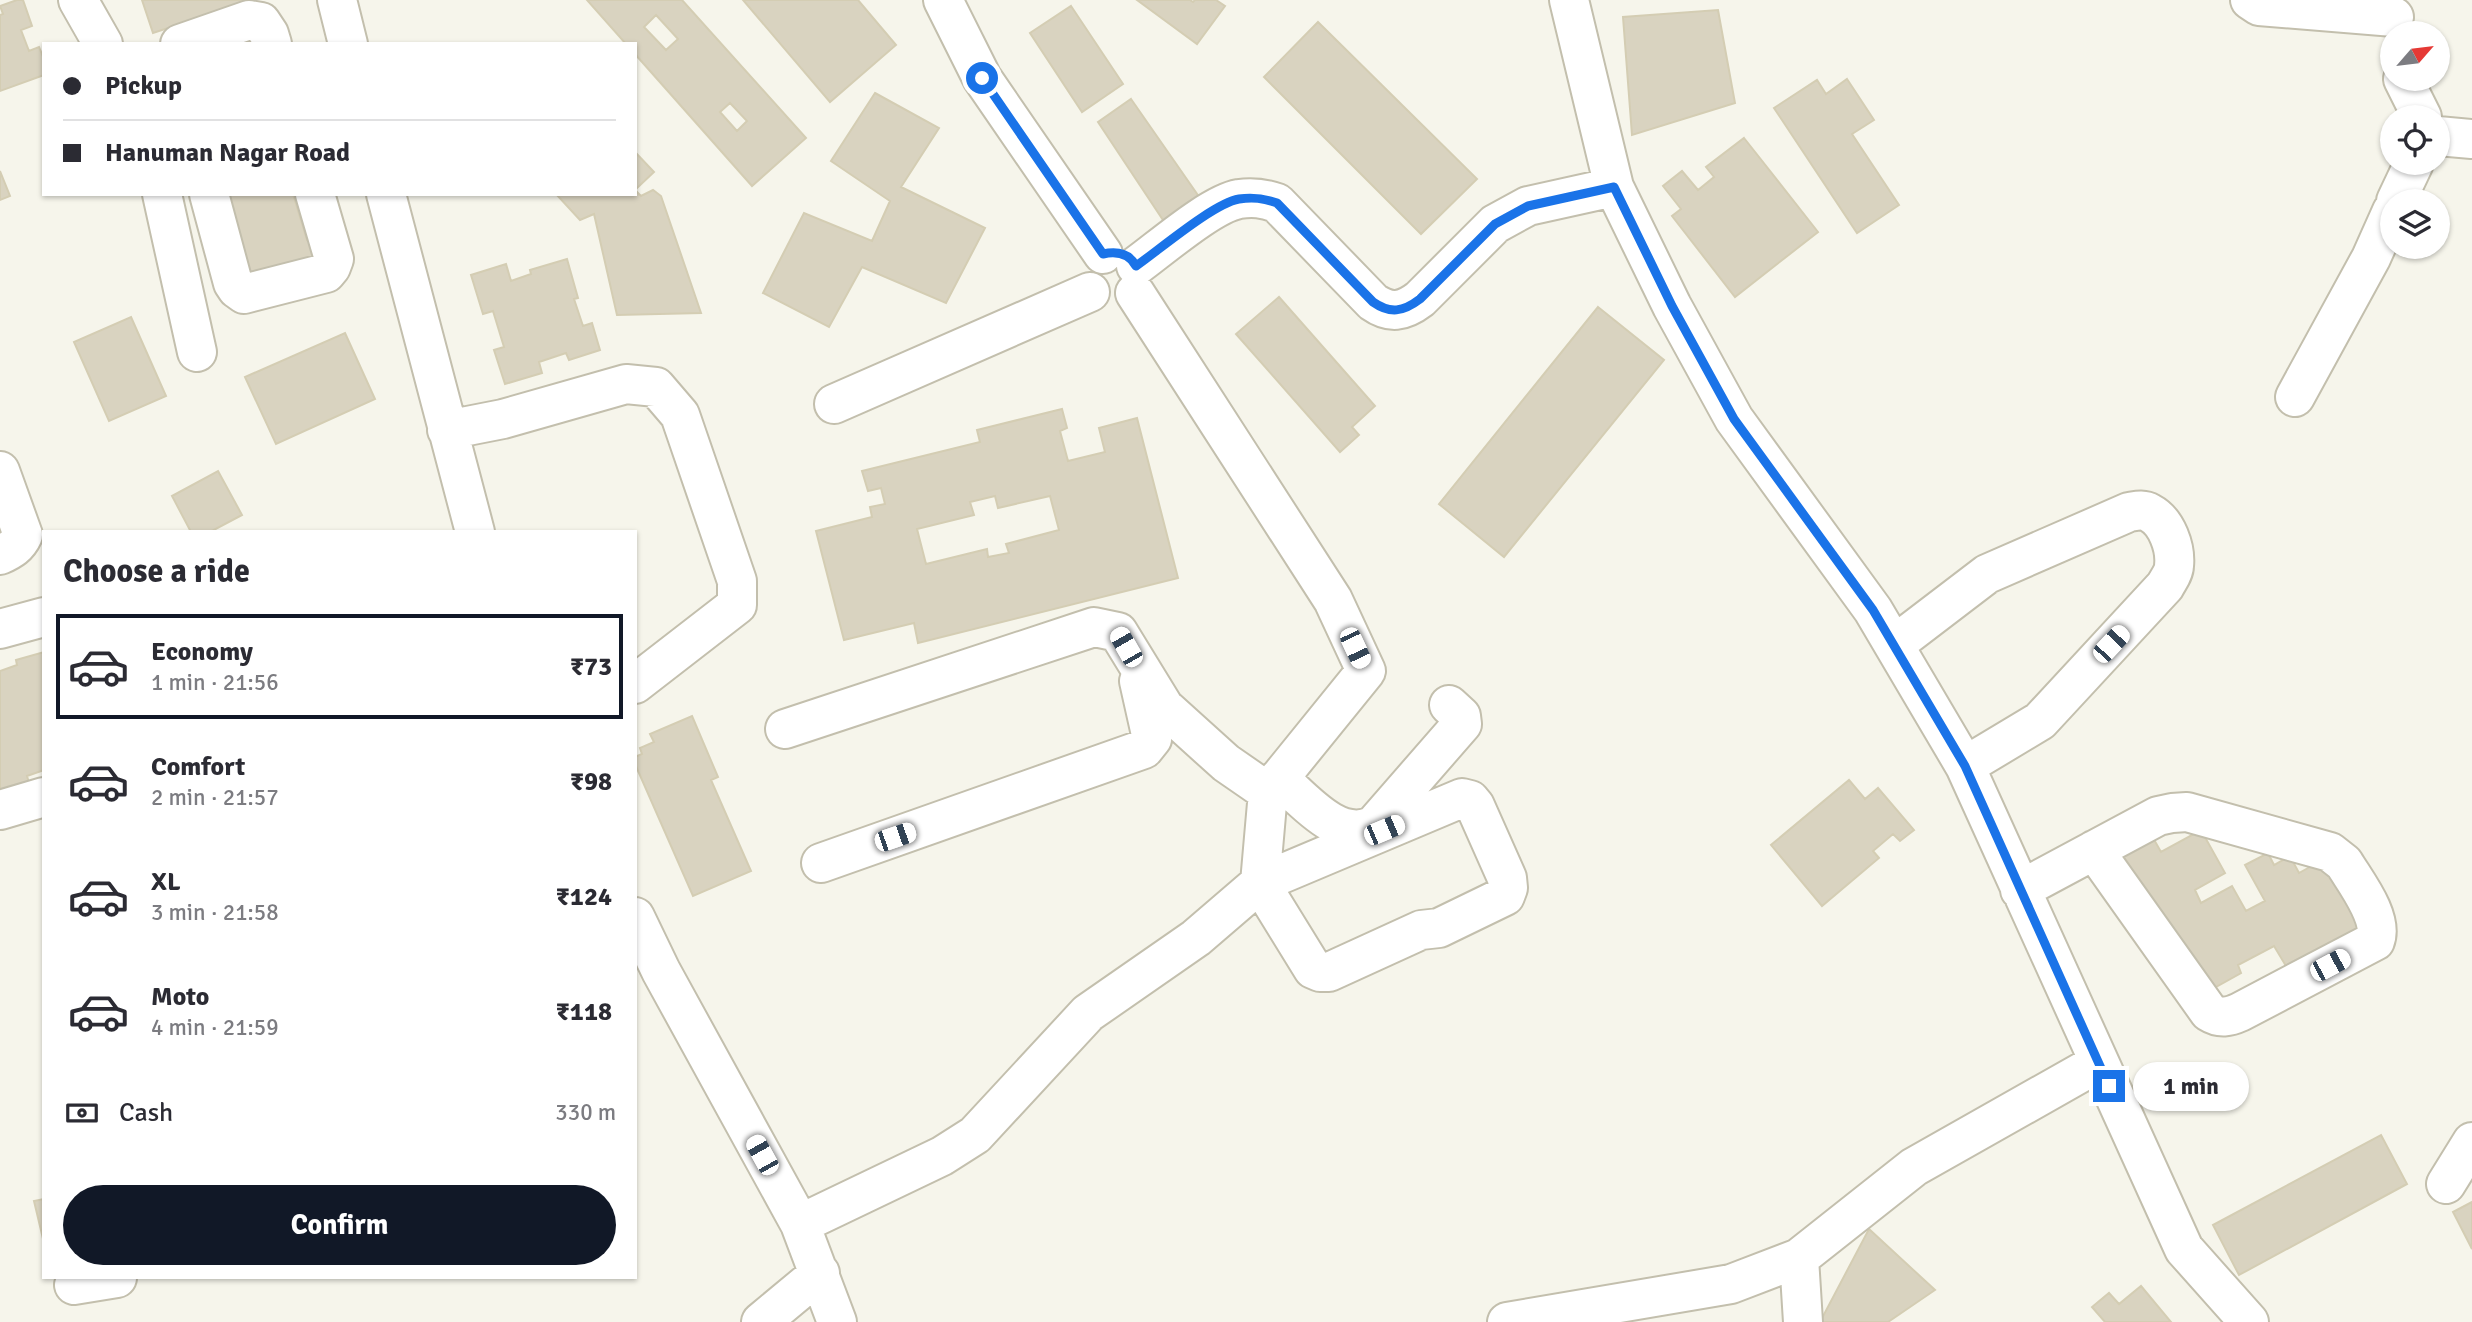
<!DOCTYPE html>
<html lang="en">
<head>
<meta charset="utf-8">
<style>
	:root { --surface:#fff; --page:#f2f2f3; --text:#2b2b33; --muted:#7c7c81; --line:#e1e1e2; --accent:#111827 }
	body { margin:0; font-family:Signika,sans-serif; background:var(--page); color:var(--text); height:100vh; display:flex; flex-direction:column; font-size:26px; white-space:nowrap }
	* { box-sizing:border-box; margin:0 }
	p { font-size:23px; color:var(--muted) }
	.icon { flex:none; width:38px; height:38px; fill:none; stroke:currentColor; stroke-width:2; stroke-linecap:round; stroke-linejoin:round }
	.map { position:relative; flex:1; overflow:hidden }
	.sheet { position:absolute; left:42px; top:530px; width:595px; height:749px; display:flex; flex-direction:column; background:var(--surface); border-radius:0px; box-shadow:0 2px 5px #0004 }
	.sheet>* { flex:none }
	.top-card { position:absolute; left:42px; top:42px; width:595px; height:154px; border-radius:0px; box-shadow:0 2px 5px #0004; display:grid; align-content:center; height:154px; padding:0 21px; background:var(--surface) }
	.needle { width:46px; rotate:62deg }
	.controls { position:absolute; left:2380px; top:21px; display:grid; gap:14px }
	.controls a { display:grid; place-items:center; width:70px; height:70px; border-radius:50%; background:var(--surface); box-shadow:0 2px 5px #0004; font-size:35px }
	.end { position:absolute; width:32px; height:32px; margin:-16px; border:9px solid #1a73e8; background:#fff; box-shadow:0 0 0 4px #fff }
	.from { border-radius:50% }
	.bubble { position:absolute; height:49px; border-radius:24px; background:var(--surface); box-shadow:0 2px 5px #0004; font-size:23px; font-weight:700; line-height:49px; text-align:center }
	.car { position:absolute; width:21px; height:42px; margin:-21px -10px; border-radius:9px; box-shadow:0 0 5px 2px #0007; background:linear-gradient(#fff 24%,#345 0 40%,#fff 0 76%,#345 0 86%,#fff 0) }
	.top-card b { display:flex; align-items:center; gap:24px; height:66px; font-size:26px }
	.top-card b+b { border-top:2px solid var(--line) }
	.top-card i { width:18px; height:18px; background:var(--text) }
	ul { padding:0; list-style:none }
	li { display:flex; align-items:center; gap:21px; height:105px; margin:0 14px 10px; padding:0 7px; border:4px solid transparent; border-radius:0px }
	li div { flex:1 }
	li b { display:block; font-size:26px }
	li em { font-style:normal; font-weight:700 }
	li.current { border-color:var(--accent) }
	li>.icon { width:63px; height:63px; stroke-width:1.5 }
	h2 { padding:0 21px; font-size:32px; line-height:84px }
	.pay { display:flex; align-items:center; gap:18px; height:77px; padding:0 21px; font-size:26px }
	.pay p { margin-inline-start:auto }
	.primary-button { display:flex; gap:14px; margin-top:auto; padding:14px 21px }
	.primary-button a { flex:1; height:80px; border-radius:42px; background:var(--accent); color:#fff; font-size:28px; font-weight:700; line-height:80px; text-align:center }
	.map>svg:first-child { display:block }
	.building { fill:#d9d3c0; stroke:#d4cdb3; stroke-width:2; fill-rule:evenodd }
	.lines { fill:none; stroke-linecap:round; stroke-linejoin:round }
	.minor-casing { stroke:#c3bfad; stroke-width:42 }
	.minor { stroke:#fff; stroke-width:38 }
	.route { stroke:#1a73e8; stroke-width:9 }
</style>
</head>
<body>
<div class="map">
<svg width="2472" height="1322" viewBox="0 0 2472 1322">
	<rect width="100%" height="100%" fill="#f6f5eb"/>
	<path class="building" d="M17,0H23L32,26L21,30L29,51L39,47L44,59V75L0,91V15L3,14L0,6Z
		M142,0H253L153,33Z
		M587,0H682L806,138L752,186L635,54V44H626ZM656,15L678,39L666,50L644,27ZM730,103L747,121L737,131L720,112Z
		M743,0H858L896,45L830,102Z
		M1137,0H1190L1193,2L1195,0H1216L1225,6L1197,44Z
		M1071,6L1123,84L1082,112L1030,33Z
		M1718,10L1735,103L1632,135L1623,17Z
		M1318,22L1477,179L1421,234L1264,77Z
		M1847,79L1874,120L1852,134L1899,205L1857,233L1774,108L1817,80L1826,94Z
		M875,93L939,128L901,187L985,228L946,303L862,267L829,327L763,293L804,213L872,241L890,201L831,161Z
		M1131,99L1202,201L1167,226L1098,122Z
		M1744,138L1818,232L1735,297L1672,216L1681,209L1663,186L1682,171L1698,190L1714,177L1706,167Z
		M635,152L654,172L635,190Z
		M0,171L10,196L0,200Z
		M635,190L641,196L653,190L661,196L701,313L617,315L594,214L580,220L556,194H635Z
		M227,194H293L307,240L314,237L321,265L253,285Z
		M567,259L578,298L574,299L583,326L592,323L600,350L569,360L566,353L539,362L542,373L505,384L494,350L504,347L493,311L483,314L471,275L506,264L511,281L531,274L530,270Z
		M1279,297L1375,406L1352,427L1359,435L1340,452L1236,334Z
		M1598,307L1664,360L1504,557L1439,504Z
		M131,317L166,396L109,421L74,342Z
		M345,333L375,399L276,444L245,377Z
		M1062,409L1067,428L1060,431L1068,461L1105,452L1099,428L1137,418L1178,578L918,643L914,623L844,640L816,531L872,517L870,507L885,504L881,488L868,491L862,471L980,442L977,430ZM995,496L998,508L1050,496L1059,530L1006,544L1009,553L988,557L987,549L926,564L917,529L974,515L970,502Z
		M218,471L242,515L210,532H191L172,496Z
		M44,652V770L27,776L32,793L0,803V671L17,665L16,660Z
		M692,716L718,777L711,780L751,871L693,896L635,764V757L642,754L640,748L654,742L650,734Z
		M1849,780L1865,799L1878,788L1914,830L1900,841L1893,834L1873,851L1879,858L1822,906L1771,845Z
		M2201,830L2225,873L2195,890L2201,903L2232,886L2246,911L2265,901L2245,865L2268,853L2274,865L2290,856L2299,873L2326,858L2364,925L2295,981L2274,946L2238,965L2241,973L2207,992L2115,857L2152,836L2161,852Z
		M2381,1135L2407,1184L2239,1275L2213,1225Z
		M44,1199V1243L34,1201Z
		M2472,1202V1249L2453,1212Z
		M1869,1229L1935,1290L1888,1322H1820Z
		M2141,1286L2171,1322H2105L2092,1307L2109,1293L2119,1304Z"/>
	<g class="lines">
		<g class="minor-casing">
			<path id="minor" d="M78,0L103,44
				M337,0L348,44
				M943,0L982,78L1103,254
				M1569,0L1614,187L1672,306L1734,419L1873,610L1965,766L2184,1249L2249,1322
				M2250,0L2259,6L2394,17
				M180,44L249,20L261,22L269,34L272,44
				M2403,79L2422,117
				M2438,136L2472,139
				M162,194L197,352
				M209,194L233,283L237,289L244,294L326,273L331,267L334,259L315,194
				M386,194L475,532
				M2396,201L2414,163
				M1136,266C1161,248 1211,204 1239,199C1253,197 1263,198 1277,203L1373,302C1390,314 1403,312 1420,299L1495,224L1528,206L1614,187
				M2295,397L2371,258L2392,211
				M834,404L1090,292
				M447,430L503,419L626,384L656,387L680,415L737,581V605L635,684
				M0,471L23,535C18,546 11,550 0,555
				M0,629L44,617
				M1894,645L1987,574L2129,512C2136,511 2143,509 2150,513C2167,522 2176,548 2174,566C2174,573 2168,580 2165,586L2040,721L1965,766
				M785,729L1094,627L1118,632L1164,707L1226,763L1268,792
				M1279,778C1303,799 1339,844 1374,825L1462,724L1461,716L1449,705
				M0,810L44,797
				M821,863L1144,749L1152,739L1139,681
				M2020,890L2158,816L2172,813L2187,812L2330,852L2344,863C2356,883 2384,918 2375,941L2240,1012C2229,1017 2220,1019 2209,1012L2094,850
				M635,917L661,971L800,1224L837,1322
				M2446,1184L2472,1142
				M800,1224L942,1156L975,1135L1088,1013L1196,938L1260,883L1462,798L1470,800L1475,806L1507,878L1508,888L1505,896L1439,928L1421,930L1329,972H1320L1313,969L1260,883L1268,792L1366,671L1333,600L1135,293
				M1799,1258L1803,1322
				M74,1285L117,1278
				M761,1322L820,1273
				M1507,1322L1731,1284L1799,1258L1914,1167L2098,1063"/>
		</g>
		<use href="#minor" class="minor"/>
	</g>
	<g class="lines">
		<path class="route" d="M982,78L1103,254C1117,251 1129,253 1136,266C1159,250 1214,203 1239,199C1253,197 1263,198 1277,203L1373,302C1390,314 1403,312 1420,299L1495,224L1528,206L1614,187L1672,306L1734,419L1873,610L1965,766L2109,1086"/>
	</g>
</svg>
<div class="controls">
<a><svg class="needle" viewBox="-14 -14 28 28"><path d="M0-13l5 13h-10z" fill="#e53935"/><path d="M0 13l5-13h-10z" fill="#7c7c81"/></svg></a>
<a><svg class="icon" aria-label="locate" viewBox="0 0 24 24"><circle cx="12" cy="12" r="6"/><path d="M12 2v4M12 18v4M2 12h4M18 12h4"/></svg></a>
<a><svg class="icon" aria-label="layers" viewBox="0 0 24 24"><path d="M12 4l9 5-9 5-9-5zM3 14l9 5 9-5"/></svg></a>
</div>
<i class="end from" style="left:982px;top:78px"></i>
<i class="end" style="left:2109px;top:1086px"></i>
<div class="bubble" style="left:2133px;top:1062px;width:116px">1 min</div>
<i class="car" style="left:2111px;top:644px;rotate:43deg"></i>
<i class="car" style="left:1126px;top:647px;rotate:330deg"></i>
<i class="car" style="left:1355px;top:648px;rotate:155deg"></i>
<i class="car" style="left:1384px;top:830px;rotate:67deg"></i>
<i class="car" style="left:895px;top:837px;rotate:71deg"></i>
<i class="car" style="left:2330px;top:965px;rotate:62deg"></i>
<i class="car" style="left:762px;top:1155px;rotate:331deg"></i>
<div class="top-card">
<b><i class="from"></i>Pickup</b>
<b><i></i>Hanuman Nagar Road</b>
</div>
<section class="sheet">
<h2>Choose a ride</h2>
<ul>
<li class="current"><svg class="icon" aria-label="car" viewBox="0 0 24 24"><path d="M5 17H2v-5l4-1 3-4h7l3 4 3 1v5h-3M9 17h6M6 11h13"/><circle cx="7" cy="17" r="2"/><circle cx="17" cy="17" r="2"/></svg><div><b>Economy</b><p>1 min · 21:56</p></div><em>₹73</em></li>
<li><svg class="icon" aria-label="car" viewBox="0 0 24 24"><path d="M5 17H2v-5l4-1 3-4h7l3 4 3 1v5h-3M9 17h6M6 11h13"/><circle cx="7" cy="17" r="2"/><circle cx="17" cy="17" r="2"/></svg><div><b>Comfort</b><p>2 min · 21:57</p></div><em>₹98</em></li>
<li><svg class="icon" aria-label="car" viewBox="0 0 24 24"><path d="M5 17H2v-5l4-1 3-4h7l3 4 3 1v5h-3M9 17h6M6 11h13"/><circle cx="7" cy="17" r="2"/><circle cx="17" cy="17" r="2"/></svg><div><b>XL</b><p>3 min · 21:58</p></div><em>₹124</em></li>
<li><svg class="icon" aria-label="car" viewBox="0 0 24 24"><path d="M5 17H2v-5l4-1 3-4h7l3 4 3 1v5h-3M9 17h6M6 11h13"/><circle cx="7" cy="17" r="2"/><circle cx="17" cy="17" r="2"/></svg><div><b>Moto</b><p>4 min · 21:59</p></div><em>₹118</em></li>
</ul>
<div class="pay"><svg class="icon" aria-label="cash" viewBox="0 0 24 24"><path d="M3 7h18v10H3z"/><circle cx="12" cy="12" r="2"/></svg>Cash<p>330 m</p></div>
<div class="primary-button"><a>Confirm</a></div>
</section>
</div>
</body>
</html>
